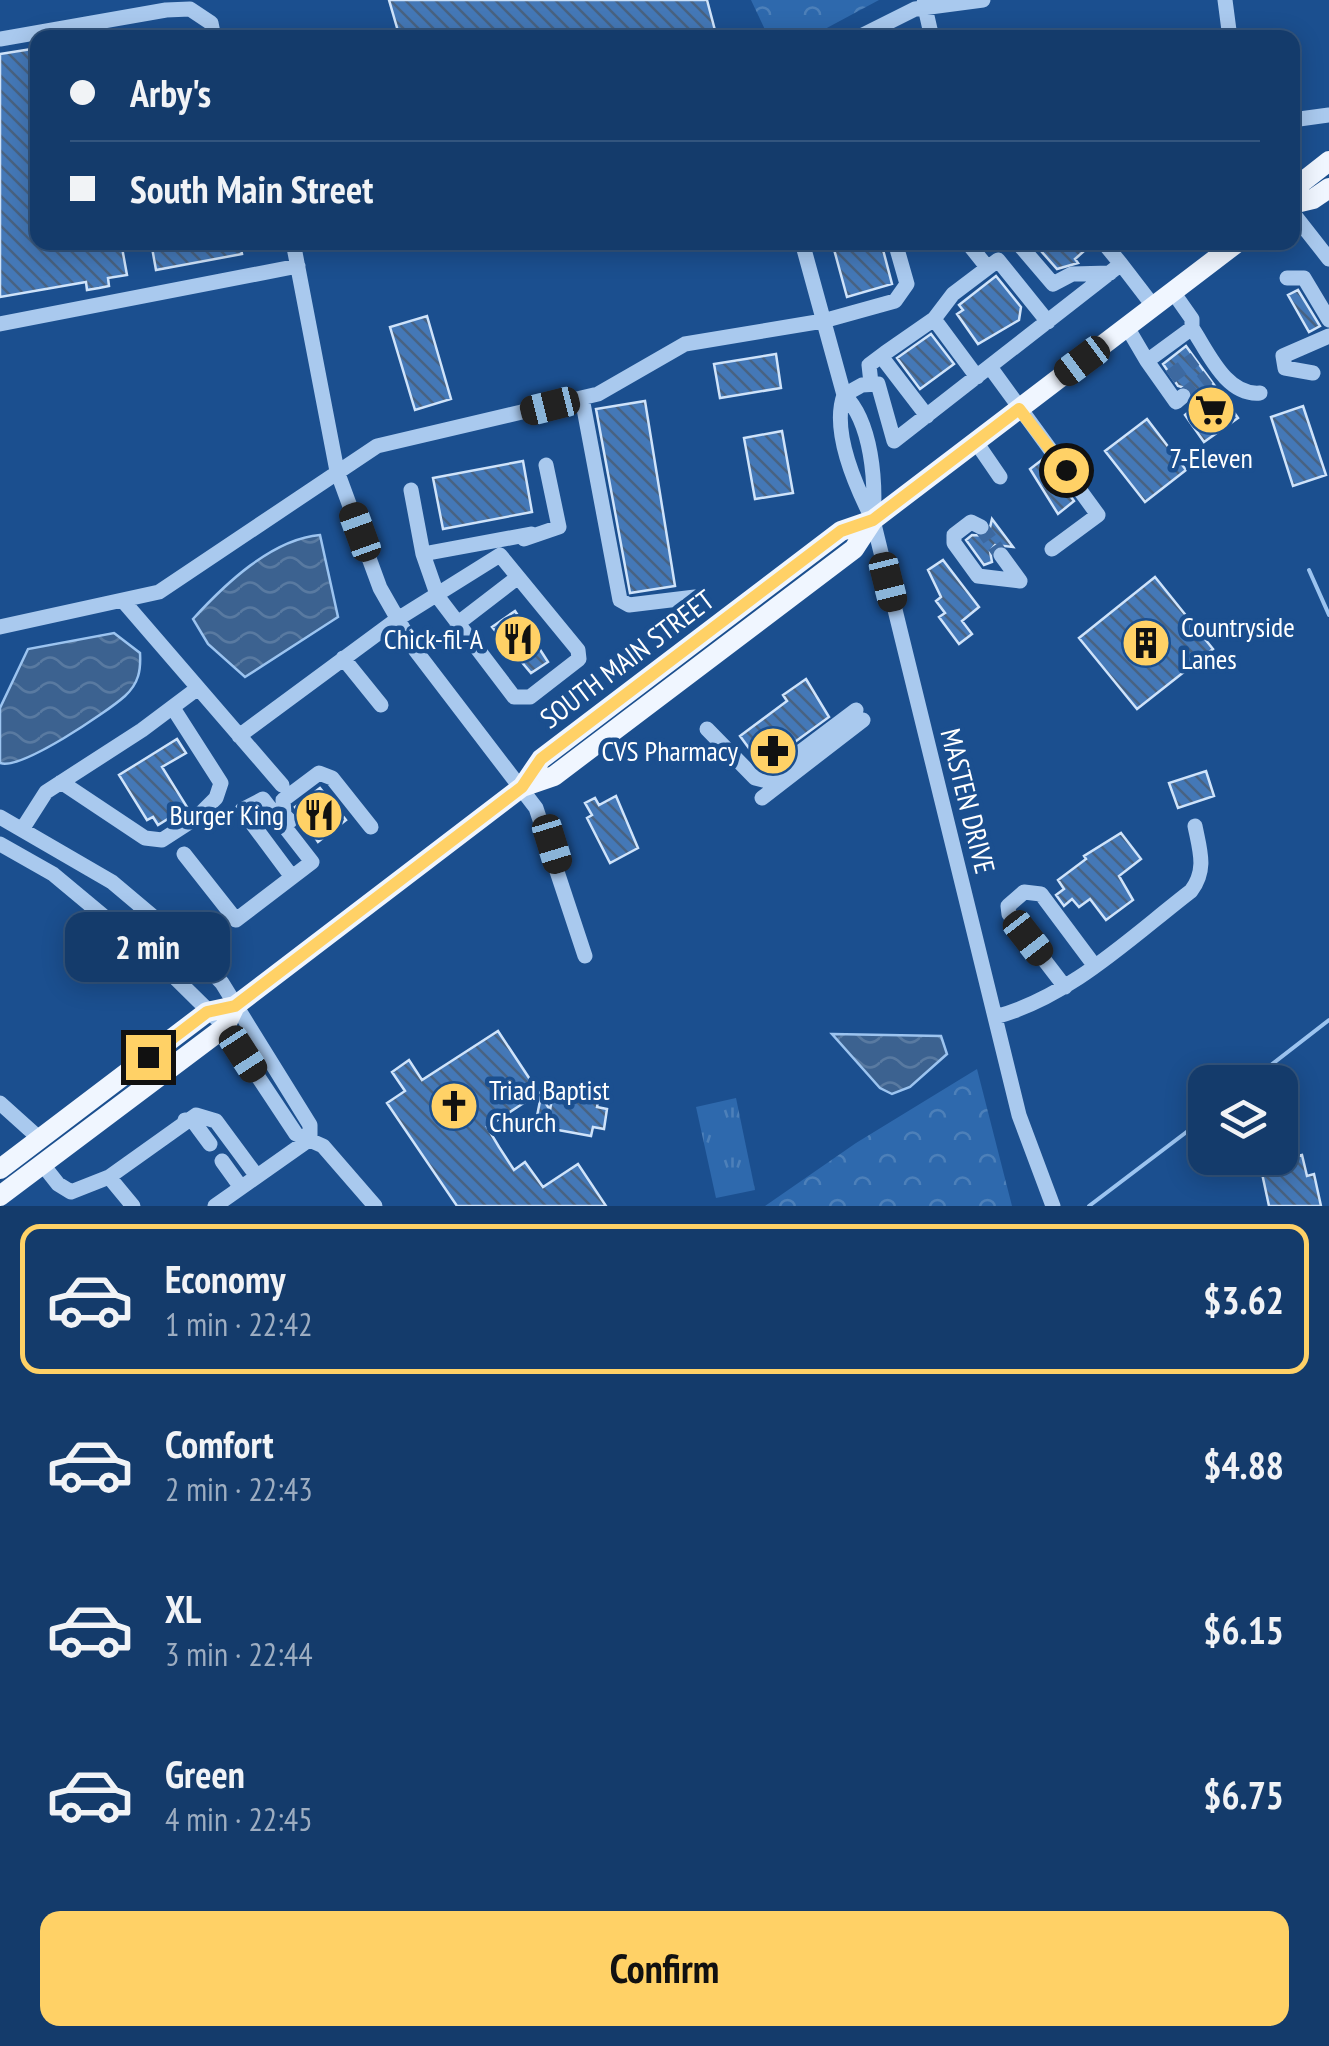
<!DOCTYPE html>
<html lang="en">
<head>
<meta charset="utf-8">
<style>
	:root { --surface:#143b6b; --page:#214673; --text:#f1f3f6; --muted:#9dadc1; --line:#33557e; --accent:#ffd166 }
	body { margin:0; font-family:"PT Sans Narrow",sans-serif; background:var(--page); color:var(--text); height:100vh; display:flex; flex-direction:column; font-size:38px; white-space:nowrap }
	* { box-sizing:border-box; margin:0 }
	p { font-size:32px; color:var(--muted) }
	.icon { flex:none; width:55px; height:55px; fill:none; stroke:currentColor; stroke-width:2; stroke-linecap:round; stroke-linejoin:round }
	.map { position:relative; height:1206px; overflow:hidden }
	.details { display:flex; flex-direction:column; background:var(--surface); flex:1 }
	.details>* { flex:none }
	.guide { position:absolute; left:30px; top:30px; width:1270px; height:220px; border-radius:20px; box-shadow:0 5px 25px #0003,0 0 0 2px var(--line); display:grid; align-content:center; height:220px; padding:0 40px; background:var(--surface) }
	.fabs { position:absolute; left:1188px; top:1065px; display:grid; gap:20px }
	.fabs a { display:grid; place-items:center; width:110px; height:110px; border-radius:20px; background:var(--surface); box-shadow:0 5px 25px #0003,0 0 0 2px var(--line); font-size:50px }
	.end { position:absolute; width:45px; height:45px; margin:-22px; border:12px solid #ffd166; background:#111; box-shadow:0 0 0 5px #111 }
	.from { border-radius:50% }
	.bubble { position:absolute; height:70px; border-radius:20px; background:var(--surface); box-shadow:0 5px 25px #0003,0 0 0 2px var(--line); font-size:32px; font-weight:600; line-height:70px; text-align:center }
	.car { position:absolute; width:30px; height:60px; margin:-30px -15px; border-radius:12px; box-shadow:0 0 8px 2px #0007; background:linear-gradient(#222 24%,#8ab4d8 0 40%,#222 0 76%,#8ab4d8 0 86%,#222 0) }
	.guide b { display:flex; align-items:center; gap:35px; height:95px; font-size:38px }
	.guide b+b { border-top:2px solid var(--line) }
	.guide i { width:25px; height:25px; background:var(--text) }
	ul { padding:18px 0 0; list-style:none }
	li { display:flex; align-items:center; gap:30px; height:150px; margin:0 20px 15px; padding:0 20px; border:5px solid transparent; border-radius:20px }
	li div { flex:1 }
	li b { display:block; font-size:38px }
	li em { font-style:normal; font-weight:600 }
	li.active { border-color:var(--accent) }
	li>.icon { width:90px; height:90px; stroke-width:1.5 }
	.cta { display:flex; gap:20px; margin-top:auto; padding:20px 40px }
	.cta a { flex:1; height:115px; border-radius:20px; background:var(--accent); color:#111; font-size:40px; font-weight:600; line-height:115px; text-align:center }
	.map>svg:first-child { display:block }
	.grass { fill:url(#grass-tufts) }
	.forest { fill:url(#forest-crowns) }
	.water { fill:url(#water-waves); stroke:#9cc4f0; stroke-width:2.5 }
	.lines { fill:none; stroke-linecap:round; stroke-linejoin:round }
	.stream { stroke:#9cc4f0; stroke-width:4 }
	.building { fill:url(#building-back-hatch); stroke:#cfe3fa; stroke-width:2.5 }
	.minor-tunnel { stroke:#3d69a0; stroke-width:15; stroke-dasharray:15 8; stroke-linecap:butt }
	.minor { stroke:#a9c9ee; stroke-width:15 }
	.major { stroke:#f0f6ff; stroke-width:20 }
	.route { stroke:#ffd166; stroke-width:12 }
	.labels { text-anchor:middle; stroke-width:9; stroke-linejoin:round; paint-order:stroke }
	.poi-label { font-size:28px; fill:#fff; stroke:#1b4f8f; text-anchor:end }
	.street-label { font-size:28px; fill:#fff; stroke:#1b4f8f }
</style>
</head>
<body>
<div class="map">
<svg width="1329" height="1206" viewBox="0 0 1329 1206">
	<defs>
		<pattern id="grass-tufts" width="24" height="20" patternUnits="userSpaceOnUse" patternTransform="scale(2.5)"><rect width="24" height="20" fill="#2e69ad"/><path d="M3 7l-1-3M5 7V3M7 7l1-3M15 17l-1-3M17 17v-4M19 17l1-3" fill="none" stroke="#4d80b9"/></pattern>
		<pattern id="forest-crowns" width="20" height="18" patternUnits="userSpaceOnUse" patternTransform="scale(2.5)"><rect width="20" height="18" fill="#2e69ad"/><path d="M2 6a3 3 0 1 1 6 0M12 15a3 3 0 1 1 6 0" fill="none" stroke="#4d80b9"/></pattern>
		<pattern id="water-waves" width="16" height="10" patternUnits="userSpaceOnUse" patternTransform="scale(2.5)"><rect width="16" height="10" fill="#3c6290"/><path d="M0 5q4-4 8 0t8 0" fill="none" stroke="#597aa1"/></pattern>
		<pattern id="building-back-hatch" width="6" height="6" patternUnits="userSpaceOnUse" patternTransform="scale(2.5)"><rect width="6" height="6" fill="#4478b7"/><path d="M-1 5l2 2M0 0l6 6M5-1l2 2" fill="none" stroke="#486282"/></pattern>
	</defs>
	<rect width="100%" height="100%" fill="#1b4f8f"/>
	<path class="grass" d="M736,1098L755,1190L716,1198L696,1107Z"/>
	<path class="forest" d="M751,0H879L810,37L769,38Z
		M977,1069L1012,1206H765L856,1143Z"/>
	<path class="water" d="M320,535L338,617L245,677L208,644L193,619C225,584 272,539 320,535Z
		M114,633L140,653C141,670 139,683 125,696C107,712 20,771 0,763V708L28,649Z
		M832,1034L941,1036L947,1054L910,1087L892,1094L880,1088Z"/>
	<g class="lines">
		<path class="stream" d="M1309,570L1329,615
			M1249,1082L1329,1020
			M1089,1206L1205,1118"/>
	</g>
	<path class="building" d="M389,0H707L717,38H400Z
		M38,48V242H121L127,275L108,278L109,286L99,288L87,290L86,282L0,297V54Z
		M151,242H240L242,254L156,270Z
		M832,242H881L892,284L847,297Z
		M1033,242H1092V244L1075,259L1078,263L1057,269Z
		M996,276L1021,307L1019,320L978,344L957,314L963,310L959,305Z
		M1298,290L1320,326L1309,332L1288,295Z
		M427,316L451,399L415,410L390,327Z
		M931,334L954,364L920,389L897,358Z
		M1186,346L1238,418L1204,442L1185,415L1192,409V390L1178,386L1163,364Z
		M776,354L781,388L720,398L714,364Z
		M645,401L675,586L630,593L596,409Z
		M1303,406L1326,475L1293,486L1271,417Z
		M1147,419L1186,470L1145,502L1105,451Z
		M782,431L793,493L755,499L744,438Z
		M1043,459L1074,501L1058,514L1030,469Z
		M523,461L532,512L443,529L433,478Z
		M992,519L1013,547L995,545L990,551L992,562L984,565L966,540L972,535L988,536Z
		M943,560L979,607L962,621L972,634L959,644L939,617L945,613L936,601L941,597L928,570Z
		M1155,577L1213,649L1137,709L1079,638Z
		M515,611L548,662L531,673L492,627Z
		M806,679L829,717L762,766L740,736L787,701L783,695Z
		M177,739L186,753L162,767L187,807L158,825L153,817L147,820L119,775Z
		M1206,771L1214,796L1178,808L1169,783Z
		M320,788L346,820L318,842L295,807Z
		M616,796L638,848L610,863L587,818L592,815L585,803L595,798L599,805Z
		M1121,833L1141,859L1119,876L1133,900L1106,920L1090,899L1079,907L1072,899L1064,906L1056,895L1064,889L1058,880L1086,859L1084,856Z
		M498,1031L539,1093L487,1127L499,1147L514,1170L525,1162L543,1187L578,1164L606,1206H457L387,1103L405,1091L392,1072L409,1060L422,1080Z
		M554,1088L599,1097L597,1107L607,1109L604,1129L593,1127L591,1136L547,1128L549,1118L537,1116L541,1096L550,1110Z
		M1302,1155L1307,1176L1314,1174L1321,1206H1269L1260,1164Z"/>
	<g class="lines">
		<path class="minor-tunnel" d="M1170,377L1195,359
			M1183,396L1208,377
			M981,527L1001,555"/>
		<path class="minor" d="M1225,0L1230,38
			M924,3L932,38
			M857,38L915,9L983,0
			M0,39L166,10L190,9L211,23L214,38
			M1292,120L1329,115
			M1292,212L1329,259
			M293,242L337,471L380,588L416,651L536,808L585,956
			M802,242L844,395C872,422 876,482 873,520
			M967,242L987,267
			M1017,242L1053,284L1072,274L1110,273
			M1103,242L1121,264
			M1287,278H1304L1329,320
			M934,319L953,294L998,260L1048,322
			M0,324L298,266
			M1127,327L1147,361L1192,328V319L1173,292
			M1192,328C1208,352 1226,396 1260,393
			M1147,361L1176,402L1183,396
			M990,367L1098,515L1052,549
			M1313,373L1285,368L1283,356L1329,336
			M871,383L869,365L885,353
			M582,398L620,600L629,605L695,597
			M927,416L884,360L885,353L934,319L977,377
			M976,442L1000,477
			M411,490L423,554L531,534
			M981,527L971,522L954,535V543L978,576L1020,581L1001,555
			M524,539L559,527L546,465
			M124,602L282,785
			M457,624L518,577
			M0,627L159,592L377,446L598,394L685,344L823,321L895,301L907,284L895,242
			M343,658L381,705
			M707,729L755,778L763,780L856,710
			M239,736L396,620L500,555L578,650L579,659L530,697H514L438,597L423,554
			M61,782L145,838L162,840L196,818L216,798L221,783L173,708
			M762,798L863,720
			M0,817L112,882L182,941L222,983L310,1125V1139
			M290,821L284,815L283,800L319,773L332,778L371,827
			M23,828L46,792L142,730L198,688
			M0,844L53,874L161,964L225,1027L296,1134L323,1146L375,1206
			M184,854L236,920L312,862L263,799L242,810L292,877
			M1065,987L1009,914L1008,906L1024,892L1041,894L1094,965
			M995,1017C1070,997 1130,938 1191,891C1207,870 1200,851 1195,826
			M0,1103L40,1139
			M185,1120L193,1121L210,1144
			M222,1161L240,1186
			M43,1165L58,1184L71,1192L109,1177L133,1206
			M109,1177L196,1115L216,1121L256,1175
			M215,1206L310,1139
			M1053,1206L1019,1115L873,520C856,487 831,431 844,395L862,385L878,384L894,441L1121,264L1154,307"/>
		<path class="major" d="M1292,196L1301,183L1329,161
			M1292,204L1313,199L1329,188
			M522,787L554,776L854,549L873,520
			M0,1169L207,1012L235,1006L522,787L541,759L841,531L873,520L1238,242
			M0,1196L225,1027L235,1006"/>
	</g>
	<g class="lines">
		<path class="route" d="M148,1057L207,1012L235,1006L522,787L541,759L841,531L873,520L1019,409L1066,470"/>
	</g>
	<defs>
		<g id="supermarket-disc" transform="scale(2.5)"><circle r="9.5" fill="#ffd166" stroke="#1b4f8f"/><path d="M-6-5.5h2.5l.6 2H6L4.5 2H-2.5L-4.4-4H-6ZM-1.5 3.2a1.3 1.3 0 1 0 .1 0ZM3 3.2a1.3 1.3 0 1 0 .1 0Z" fill="#111"/></g>
		<g id="restaurant-disc" transform="scale(2.5)"><circle r="9.5" fill="#ffd166" stroke="#1b4f8f"/><path d="M-5-6h1v4h1v-4h1v4h1v-4h1v5L-1.5 .5V6h-2V.5L-5-1ZM5-6V6H3V1.5H1.5Q1.5-4 5-6Z" fill="#111"/></g>
		<g id="building-disc" transform="scale(2.5)"><circle r="9.5" fill="#ffd166" stroke="#1b4f8f"/><path d="M-4-6H4V6H1V3H-1V6H-4ZM-2.5-4.3h1.7v1.8h-1.7ZM.8-4.3h1.7v1.8H.8ZM-2.5-1h1.7V.8h-1.7ZM.8-1h1.7V.8H.8Z" fill="#111"/></g>
		<g id="pharmacy-disc" transform="scale(2.5)"><circle r="9.5" fill="#ffd166" stroke="#1b4f8f"/><path d="M-2-6h4v4h4v4h-4v4h-4v-4h-4v-4h4Z" fill="#111"/></g>
		<g id="church-disc" transform="scale(2.5)"><circle r="9.5" fill="#ffd166" stroke="#1b4f8f"/><path d="M-1.2-6h2.4v3.5h3.3v2.4h-3.3V6h-2.4V-.1h-3.3v-2.4h3.3Z" fill="#111"/></g>
	</defs>
	<g fill-rule="evenodd">
		<use href="#supermarket-disc" x="1211" y="410"/>
		<use href="#restaurant-disc" x="518" y="639"/>
		<use href="#building-disc" x="1146" y="643"/>
		<use href="#pharmacy-disc" x="773" y="751"/>
		<use href="#restaurant-disc" x="319" y="815"/>
		<use href="#church-disc" x="454" y="1106"/>
	</g>
	<g class="labels">
		<g class="poi-label">
			<text x="1211" y="468" text-anchor="middle">7-Eleven</text>
			<text x="1181" y="637" text-anchor="start">Countryside<tspan x="1181" dy="32">Lanes</tspan></text>
			<text x="483" y="649">Chick-fil-A</text>
			<text x="738" y="761">CVS Pharmacy</text>
			<text x="284" y="825">Burger King</text>
			<text x="489" y="1100" text-anchor="start">Triad Baptist<tspan x="489" dy="32">Church</tspan></text>
		</g>
		<g class="street-label">
			<text transform="translate(627 659) rotate(-37)" y="10">SOUTH MAIN STREET</text>
			<text transform="translate(968 801) rotate(76)" y="10">MASTEN DRIVE</text>
		</g>
	</g>
</svg>
<div class="fabs">
<a><svg class="icon" aria-label="layers" viewBox="0 0 24 24"><path d="M12 4l9 5-9 5-9-5zM3 14l9 5 9-5"/></svg></a>
</div>
<i class="end from" style="left:1066px;top:470px"></i>
<i class="end" style="left:148px;top:1057px"></i>
<div class="bubble" style="left:65px;top:912px;width:165px">2 min</div>
<i class="car" style="left:1082px;top:361px;rotate:233deg"></i>
<i class="car" style="left:550px;top:406px;rotate:256deg"></i>
<i class="car" style="left:360px;top:532px;rotate:340deg"></i>
<i class="car" style="left:888px;top:582px;rotate:166deg"></i>
<i class="car" style="left:552px;top:844px;rotate:163deg"></i>
<i class="car" style="left:1028px;top:938px;rotate:142deg"></i>
<i class="car" style="left:243px;top:1054px;rotate:147deg"></i>
<div class="guide">
<b><i class="from"></i>Arby's</b>
<b><i></i>South Main Street</b>
</div>
</div>
<section class="details">
<ul>
<li class="active"><svg class="icon" aria-label="car" viewBox="0 0 24 24"><path d="M5 17H2v-5l4-1 3-4h7l3 4 3 1v5h-3M9 17h6M6 11h13"/><circle cx="7" cy="17" r="2"/><circle cx="17" cy="17" r="2"/></svg><div><b>Economy</b><p>1 min · 22:42</p></div><em>$3.62</em></li>
<li><svg class="icon" aria-label="car" viewBox="0 0 24 24"><path d="M5 17H2v-5l4-1 3-4h7l3 4 3 1v5h-3M9 17h6M6 11h13"/><circle cx="7" cy="17" r="2"/><circle cx="17" cy="17" r="2"/></svg><div><b>Comfort</b><p>2 min · 22:43</p></div><em>$4.88</em></li>
<li><svg class="icon" aria-label="car" viewBox="0 0 24 24"><path d="M5 17H2v-5l4-1 3-4h7l3 4 3 1v5h-3M9 17h6M6 11h13"/><circle cx="7" cy="17" r="2"/><circle cx="17" cy="17" r="2"/></svg><div><b>XL</b><p>3 min · 22:44</p></div><em>$6.15</em></li>
<li><svg class="icon" aria-label="car" viewBox="0 0 24 24"><path d="M5 17H2v-5l4-1 3-4h7l3 4 3 1v5h-3M9 17h6M6 11h13"/><circle cx="7" cy="17" r="2"/><circle cx="17" cy="17" r="2"/></svg><div><b>Green</b><p>4 min · 22:45</p></div><em>$6.75</em></li>
</ul>
<div class="cta"><a>Confirm</a></div>
</section>
</body>
</html>
